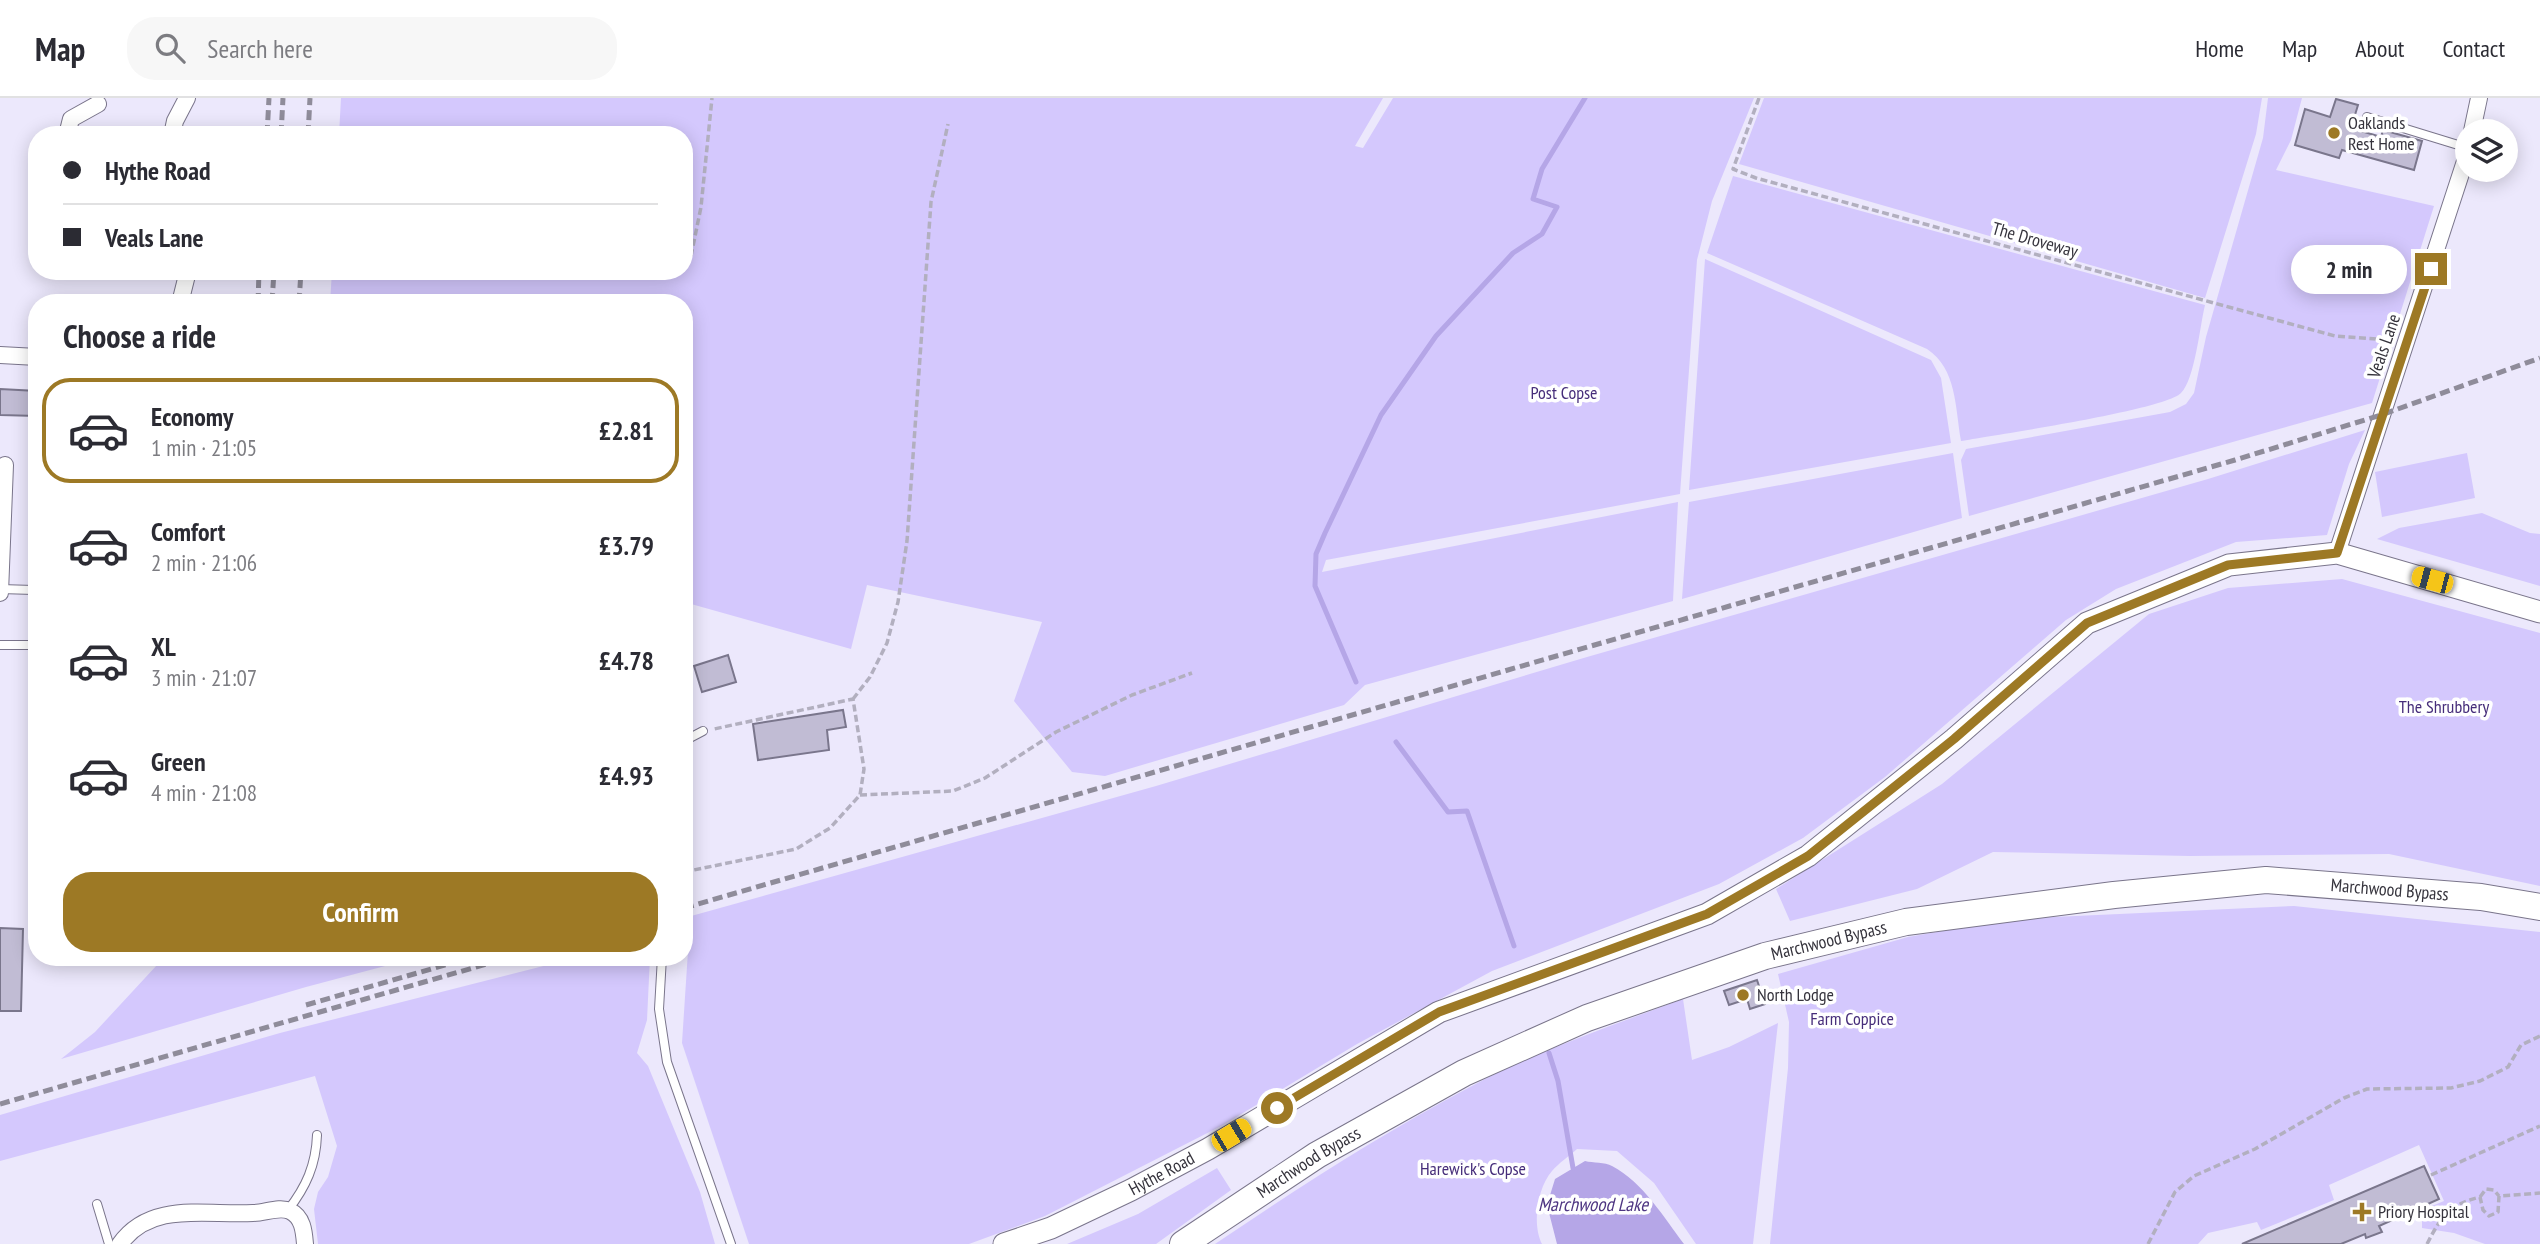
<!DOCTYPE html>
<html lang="en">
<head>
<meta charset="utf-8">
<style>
	:root { --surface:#fff; --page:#f7f7f7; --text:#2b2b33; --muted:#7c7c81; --line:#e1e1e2; --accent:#9d7925 }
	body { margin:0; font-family:"PT Sans Narrow",sans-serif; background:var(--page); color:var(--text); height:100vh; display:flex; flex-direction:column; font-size:26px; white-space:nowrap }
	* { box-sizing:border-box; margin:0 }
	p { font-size:23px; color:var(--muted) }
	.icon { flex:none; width:38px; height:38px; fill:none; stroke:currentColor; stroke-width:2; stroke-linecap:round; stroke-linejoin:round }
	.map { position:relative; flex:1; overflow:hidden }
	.panel { position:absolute; left:28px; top:196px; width:665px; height:672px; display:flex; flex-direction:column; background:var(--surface); border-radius:28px; box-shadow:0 4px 18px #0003 }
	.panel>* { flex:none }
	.hud { position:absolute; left:28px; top:28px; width:665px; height:154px; border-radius:28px; box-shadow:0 4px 18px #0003; display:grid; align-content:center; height:154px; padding:0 35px; background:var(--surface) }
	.buttons { position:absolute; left:2455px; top:21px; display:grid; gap:14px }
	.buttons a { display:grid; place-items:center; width:63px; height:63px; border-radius:50%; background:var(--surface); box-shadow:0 4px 18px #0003; font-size:35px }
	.end { position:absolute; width:32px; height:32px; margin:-16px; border:9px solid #9d7925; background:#fff; box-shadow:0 0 0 4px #fff }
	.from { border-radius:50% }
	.bubble { position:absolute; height:49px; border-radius:24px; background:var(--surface); box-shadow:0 4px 18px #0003; font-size:23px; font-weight:700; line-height:49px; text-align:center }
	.car { position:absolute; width:21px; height:42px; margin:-21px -10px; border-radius:9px; box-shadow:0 0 5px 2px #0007; background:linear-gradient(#f5c518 24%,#345 0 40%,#f5c518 0 76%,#345 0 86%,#f5c518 0) }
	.hud b { display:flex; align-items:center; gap:24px; height:66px; font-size:26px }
	.hud b+b { border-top:2px solid var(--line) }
	.hud i { width:18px; height:18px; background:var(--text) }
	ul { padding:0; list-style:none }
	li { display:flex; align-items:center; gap:21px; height:105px; margin:0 14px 10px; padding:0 21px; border:4px solid transparent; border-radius:28px }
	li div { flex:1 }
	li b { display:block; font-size:26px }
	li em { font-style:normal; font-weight:700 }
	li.selected { border-color:var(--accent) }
	li>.icon { width:63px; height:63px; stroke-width:1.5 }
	h2 { padding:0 35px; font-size:32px; line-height:84px }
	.cta { display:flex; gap:14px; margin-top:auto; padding:14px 35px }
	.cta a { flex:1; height:80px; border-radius:28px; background:var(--accent); color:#fff; font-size:28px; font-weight:700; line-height:80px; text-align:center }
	header { display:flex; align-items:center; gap:42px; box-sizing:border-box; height:98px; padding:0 35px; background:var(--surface); border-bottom:2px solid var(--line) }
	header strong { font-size:33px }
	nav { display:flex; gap:38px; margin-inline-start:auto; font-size:24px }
	.search { width:490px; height:63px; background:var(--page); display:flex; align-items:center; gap:18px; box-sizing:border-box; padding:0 24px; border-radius:28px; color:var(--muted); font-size:26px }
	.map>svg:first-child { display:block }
	.green { fill:#d4c8fd }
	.water { fill:#b5a6e7 }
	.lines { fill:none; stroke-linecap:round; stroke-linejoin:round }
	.stream { stroke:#b5a6e7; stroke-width:5 }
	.building { fill:#c1bcd4; stroke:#7a768c; stroke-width:2 }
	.service-casing { stroke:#7a758b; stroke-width:10 }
	.minor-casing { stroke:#7a758b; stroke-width:18 }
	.tertiary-casing { stroke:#7a758b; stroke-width:23 }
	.primary-casing { stroke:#7a758b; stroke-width:28 }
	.path { stroke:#b2afbf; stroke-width:3.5; stroke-dasharray:7 3.5; stroke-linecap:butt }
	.service { stroke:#fff; stroke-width:8 }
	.minor { stroke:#fff; stroke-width:16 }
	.tertiary { stroke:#fff; stroke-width:21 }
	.primary { stroke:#fff; stroke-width:26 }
	.rail { stroke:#8f8c9a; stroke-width:5; stroke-dasharray:10 5; stroke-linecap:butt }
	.route { stroke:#9d7925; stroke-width:9 }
	.poi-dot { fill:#9d7925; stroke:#fff; stroke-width:2.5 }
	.labels { text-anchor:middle; stroke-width:7; stroke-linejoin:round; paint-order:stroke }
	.poi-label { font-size:18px; fill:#35333c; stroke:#fff; text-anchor:start }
	.street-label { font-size:18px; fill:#35333c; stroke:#fff }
	.park-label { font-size:18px; fill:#462d7a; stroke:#fff }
	.water-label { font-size:19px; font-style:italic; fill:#4e3582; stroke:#fff }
</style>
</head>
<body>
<header>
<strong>Map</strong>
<div class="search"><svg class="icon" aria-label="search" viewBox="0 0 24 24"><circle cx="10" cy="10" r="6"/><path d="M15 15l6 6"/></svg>Search here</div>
<nav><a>Home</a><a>Map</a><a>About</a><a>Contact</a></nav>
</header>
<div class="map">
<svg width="2540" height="1146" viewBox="0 0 2540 1146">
	<rect width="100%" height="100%" fill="#ece8fc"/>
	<path class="green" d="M341,0H1383L1355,48L1363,50L1393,0H1754L1712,103L1697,162L1680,396L1326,462L1322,474L1678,404L1673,503L1365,587L1344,607L1105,678L1072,674L1014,603L1042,524L867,487L851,551L684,504V205H330L332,173H684V37H339Z
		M1764,0H2262L2256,36L2205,200L1739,66Z
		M2268,0H2302L2291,42L2276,72L2434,108L2372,305L1969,418L1961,362L1966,351L2170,314L2186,306L2194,295L2206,239L2263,40Z
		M1733,78L2205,207C2200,227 2195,281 2181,295C2165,312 1995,337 1961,343C1955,309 1957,271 1927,251L1707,155Z
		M1705,161L1931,262L1941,280L1951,345L1689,392Z
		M2365,332L2349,366L2327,437L2236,444L2116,491L2066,522L1885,679L1803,740L1719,786L1492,873L1357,946L1223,1027L1045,1118L969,1146H749L682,945L688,853L684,851V820L1156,688L1587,559L2208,381Z
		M1953,355L1962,420L1682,501L1689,404Z
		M2467,355L2475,400L2382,419L2375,374Z
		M2482,415L2530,435L2540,436V488L2377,441L2399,430Z
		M2342,481L2540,535V788L2389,756L2190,758L1993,754L1917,791L1790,823L1776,791L1942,686L2149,516L2228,490Z
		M2294,808L2540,834V1146H2485L2454,1135L2422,1130V1112L2444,1103L2419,1047L2329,1087L2334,1102L2261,1132L2257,1124L2208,1135L2198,1146H1770L1788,970L1789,924L1778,876L1908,839L2012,821Z
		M178,859H419L306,889L61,961L95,934L157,867Z
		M579,859H650L647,922L637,955L648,968L700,1094L715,1146H318L314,1111L318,1094L328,1079L337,1048L315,978L0,1063V1017L280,935Z
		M1683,901L1692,962L1729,949L1778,925L1753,1146H1696L1654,1085L1617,1053L1577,1051C1569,1058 1559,1065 1552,1073C1537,1090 1532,1127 1542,1146H1215C1298,1090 1381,1036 1470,989C1537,953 1611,928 1683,901Z
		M1217,1070L1231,1092L1156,1146H1067L1138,1116Z"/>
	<path class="water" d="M1585,1063C1593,1065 1605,1064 1612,1068C1643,1084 1664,1120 1684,1146H1557L1547,1107L1555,1081Z"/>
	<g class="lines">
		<path class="stream" d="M1356,584L1315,488L1316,456L1325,435L1381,317L1436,238L1513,155L1542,136L1557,109L1533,101L1542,71L1585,0
			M1396,644L1448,714L1467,713L1514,848
			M1549,955L1558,983L1573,1070"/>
	</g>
	<path class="building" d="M2336,1L2358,7L2351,30L2381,39L2383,32L2422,43L2414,72L2342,52L2339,60L2295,47L2305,11L2330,19Z
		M0,291L37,293V318L0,317Z
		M728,557L736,584L702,594L694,568Z
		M843,612L846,629L827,632L829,652L758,662L753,626Z
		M0,830L23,831L21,913H0Z
		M1757,882L1765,906L1750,911L1747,901L1729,907L1724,893Z
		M2424,1068L2439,1101L2379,1128L2382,1134L2366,1140L2365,1136L2341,1146H2242Z"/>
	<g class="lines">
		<g class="service-casing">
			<path id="service" d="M2367,19L2468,50
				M0,491L34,492L37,496
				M0,547H33L37,505
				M684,643L703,633
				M662,859L659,911L667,964L731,1146
				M97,1106L109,1146
				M288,1112C306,1089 316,1067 317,1037"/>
		</g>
		<g class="minor-casing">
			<path id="minor" d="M2472,33L2479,0
				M67,37L71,21L98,6
				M172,37L175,23L187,0
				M180,205L188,173
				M0,257L37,259
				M2337,455L2468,54
				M0,495L5,367
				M120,1146C151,1102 208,1118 253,1115C265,1115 279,1108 290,1113C303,1119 304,1134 305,1146"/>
		</g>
		<g class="tertiary-casing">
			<g id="tertiary">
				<path id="s1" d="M1004,1146L1051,1130L1131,1092L1208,1051L1439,914L1707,816L1808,758L1954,641L2087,525L2229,467L2337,455L2540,514"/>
			</g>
		</g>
		<g class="primary-casing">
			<g id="primary">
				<path id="s2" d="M1183,1146L1317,1057L1464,975L1587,920L1765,858L1906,824L2114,797L2266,782L2481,799L2540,809"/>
			</g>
		</g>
		<path class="path" d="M1759,0L1733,71L1756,80L2335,238L2390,242
			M691,158L701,109L712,0
			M853,601L870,579L887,545L898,504L907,443L931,104L948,26
			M860,697L953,693L985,680L1056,634L1132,597L1192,575
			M684,774L796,751L830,730L860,697L864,671L853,601L714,631
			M2431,1077L2540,1028
			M2480,1099L2486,1091L2494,1092L2499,1098
			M2148,1146L2175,1094L2194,1078L2255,1051L2344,1000L2367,991L2451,990L2480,983L2508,969L2521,947L2540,938
			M2427,1146C2442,1117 2449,1107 2480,1099L2483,1112L2489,1118L2498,1114L2499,1098L2540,1095"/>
		<use href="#service" class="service"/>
		<use href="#minor" class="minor"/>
		<use href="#tertiary" class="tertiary"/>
		<use href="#primary" class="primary"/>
		<path class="rail" d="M267,37L269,0
			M281,37L283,0
			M308,37L310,0
			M258,205L259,173
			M272,205L274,173
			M299,205L301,173
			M684,810L2235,362L2381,317L2540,260
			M306,907L473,859
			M0,1006L511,859"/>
	</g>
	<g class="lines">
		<path class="route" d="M1277,1010L1439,914L1707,816L1808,758L1954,641L2087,525L2228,467L2337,455L2431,171"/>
	</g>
	<g class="poi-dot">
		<circle cx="2334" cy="35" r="7"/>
		<circle cx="1743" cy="897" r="7"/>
		<path d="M2358.5 1103.5h7v7h7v7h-7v7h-7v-7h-7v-7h7z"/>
	</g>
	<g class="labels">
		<g class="poi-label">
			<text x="2348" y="31">Oaklands<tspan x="2348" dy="21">Rest Home</tspan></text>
			<text x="1757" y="903">North Lodge</text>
			<text x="2378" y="1120">Priory Hospital</text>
		</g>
		<g class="street-label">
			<text transform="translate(2035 142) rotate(16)" y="6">The Droveway</text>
			<text transform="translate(2384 248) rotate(-71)" y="6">Veals Lane</text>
			<text dy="6" stroke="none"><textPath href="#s2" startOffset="1284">Marchwood Bypass</textPath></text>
			<text dy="6" stroke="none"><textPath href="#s2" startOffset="718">Marchwood Bypass</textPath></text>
			<text dy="6" stroke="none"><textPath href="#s2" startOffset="150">Marchwood Bypass</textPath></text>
			<text dy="6" stroke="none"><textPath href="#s1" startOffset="173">Hythe Road</textPath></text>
		</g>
		<g class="park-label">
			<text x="1564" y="301">Post Copse</text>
			<text x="2444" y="615">The Shrubbery</text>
			<text x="1852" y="927">Farm Coppice</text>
			<text x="1473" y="1077">Harewick's Copse</text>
		</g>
		<g class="water-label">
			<text x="1593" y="1113">Marchwood Lake</text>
		</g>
	</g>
</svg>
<div class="buttons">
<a><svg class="icon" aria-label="layers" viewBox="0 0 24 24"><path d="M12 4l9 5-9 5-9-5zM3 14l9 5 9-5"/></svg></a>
</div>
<i class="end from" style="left:1277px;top:1010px"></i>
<i class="end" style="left:2431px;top:171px"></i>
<div class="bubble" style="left:2291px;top:147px;width:116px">2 min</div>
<i class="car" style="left:2432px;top:482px;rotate:285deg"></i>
<i class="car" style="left:1231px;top:1037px;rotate:59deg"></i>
<div class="hud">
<b><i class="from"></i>Hythe Road</b>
<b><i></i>Veals Lane</b>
</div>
<section class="panel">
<h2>Choose a ride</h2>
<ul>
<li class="selected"><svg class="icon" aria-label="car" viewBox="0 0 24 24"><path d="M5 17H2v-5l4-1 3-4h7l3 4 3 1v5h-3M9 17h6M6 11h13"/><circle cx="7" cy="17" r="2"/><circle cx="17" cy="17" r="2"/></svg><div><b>Economy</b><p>1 min · 21:05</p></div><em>£2.81</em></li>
<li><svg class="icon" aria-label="car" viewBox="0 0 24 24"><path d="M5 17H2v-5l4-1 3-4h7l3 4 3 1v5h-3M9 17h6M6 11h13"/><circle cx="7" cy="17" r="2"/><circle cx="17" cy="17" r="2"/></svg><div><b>Comfort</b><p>2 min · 21:06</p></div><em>£3.79</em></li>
<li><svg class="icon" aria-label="car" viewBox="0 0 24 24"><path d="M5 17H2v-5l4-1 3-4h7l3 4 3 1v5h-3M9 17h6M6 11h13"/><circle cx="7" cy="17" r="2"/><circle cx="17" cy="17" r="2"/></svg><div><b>XL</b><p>3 min · 21:07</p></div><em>£4.78</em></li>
<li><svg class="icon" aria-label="car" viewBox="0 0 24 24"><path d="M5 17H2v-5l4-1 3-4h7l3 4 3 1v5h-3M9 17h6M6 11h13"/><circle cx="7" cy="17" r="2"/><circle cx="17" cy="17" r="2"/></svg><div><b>Green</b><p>4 min · 21:08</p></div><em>£4.93</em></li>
</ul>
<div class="cta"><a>Confirm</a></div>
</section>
</div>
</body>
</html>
